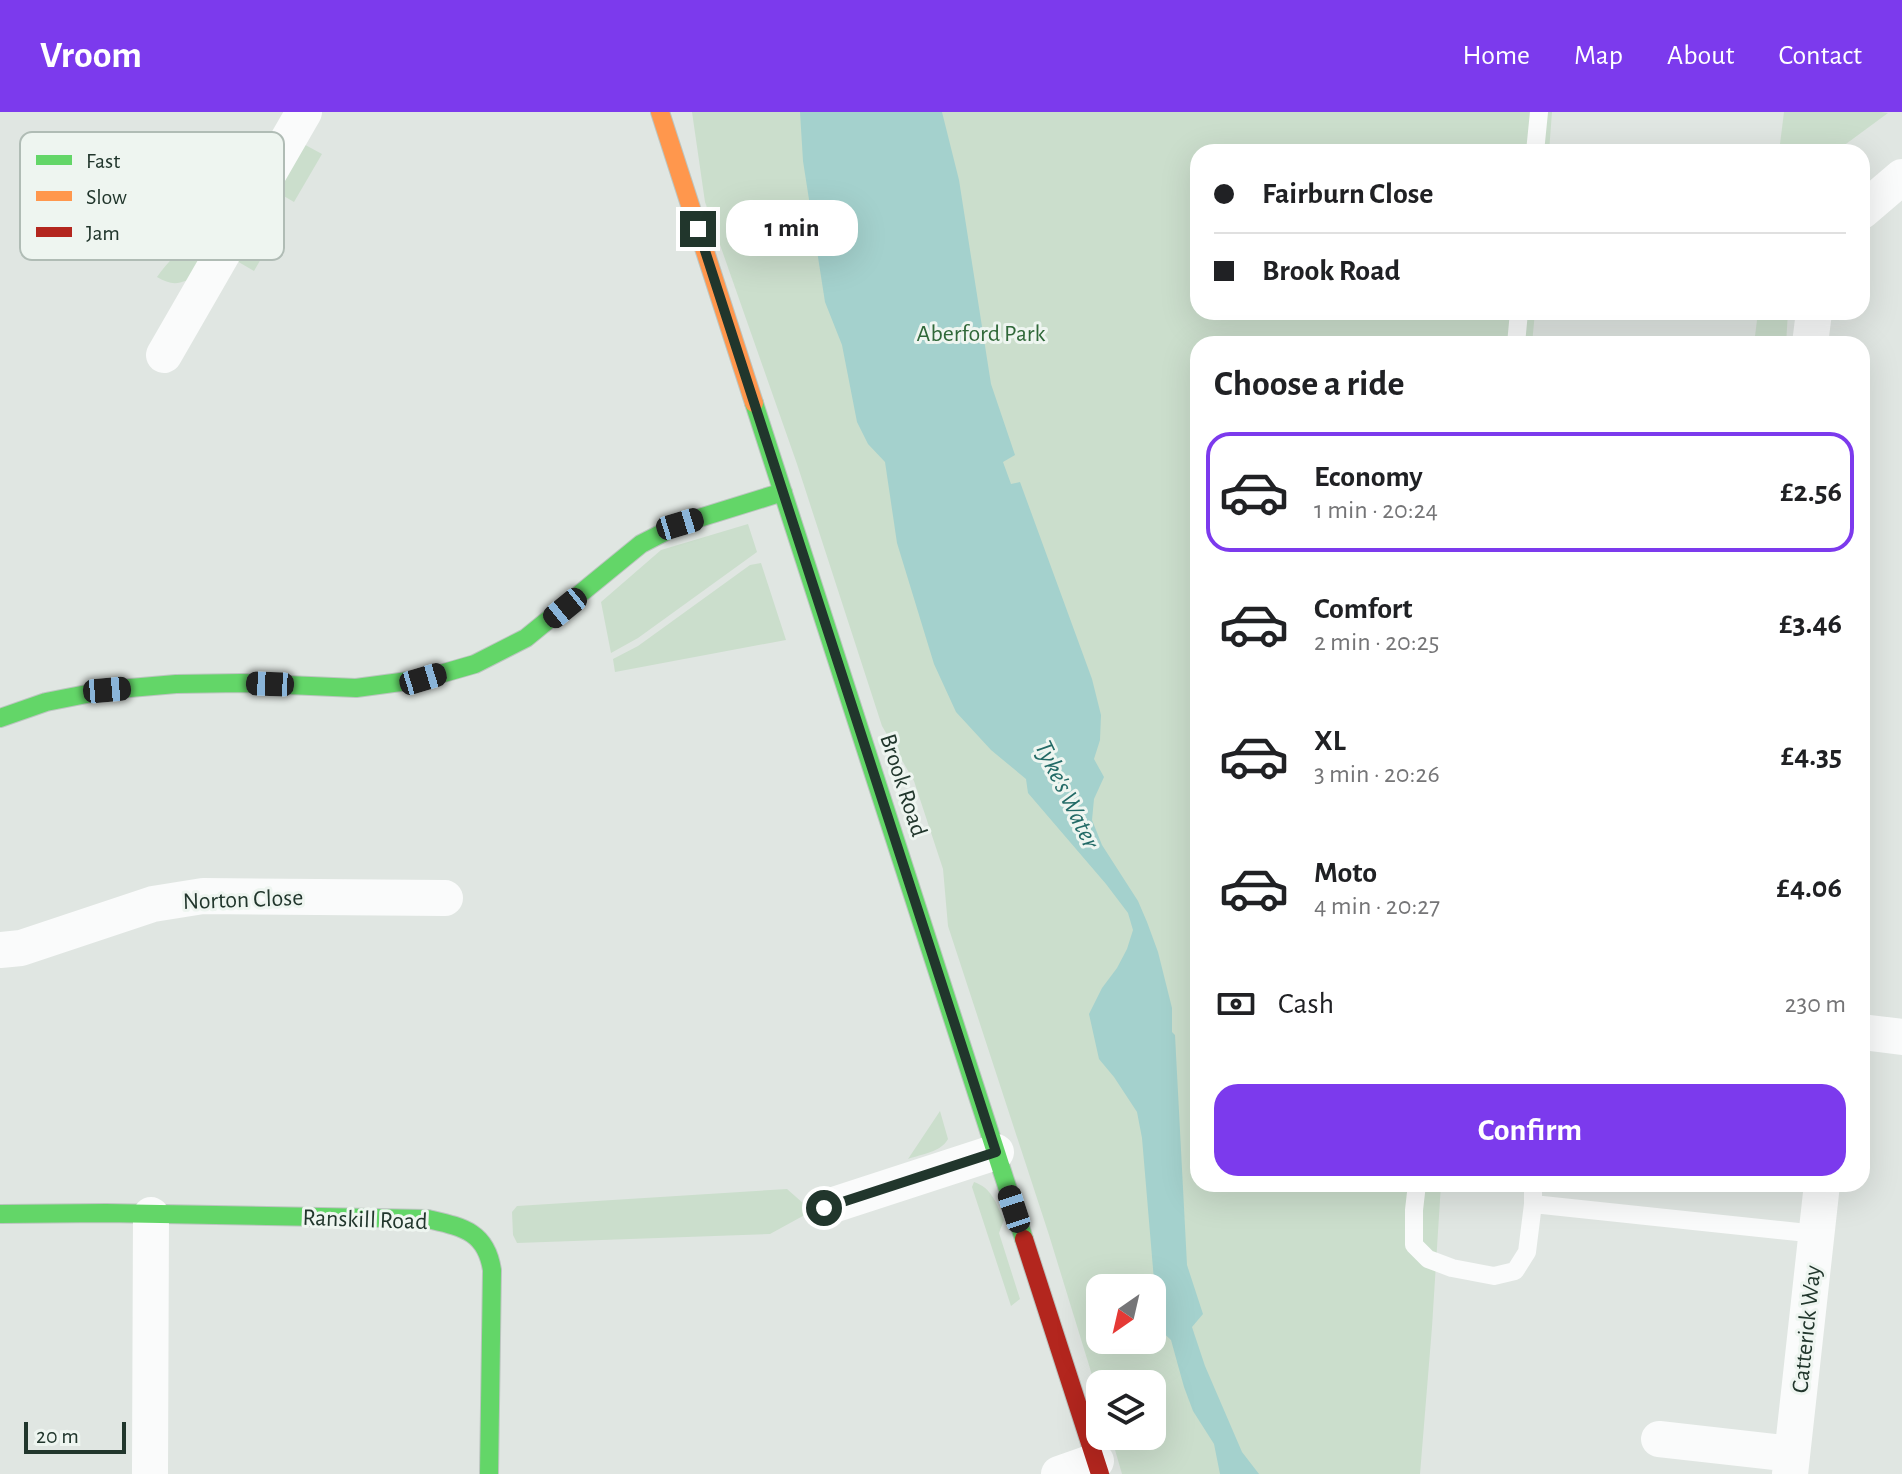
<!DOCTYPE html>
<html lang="en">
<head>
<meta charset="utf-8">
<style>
	:root { --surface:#fff; --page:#f2f2f2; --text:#202124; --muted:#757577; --line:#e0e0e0; --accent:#7c3aed }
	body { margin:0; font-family:"Alegreya Sans",sans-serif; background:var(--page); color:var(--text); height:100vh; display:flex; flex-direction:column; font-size:30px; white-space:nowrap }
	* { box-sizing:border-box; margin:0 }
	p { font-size:26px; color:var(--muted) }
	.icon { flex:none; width:44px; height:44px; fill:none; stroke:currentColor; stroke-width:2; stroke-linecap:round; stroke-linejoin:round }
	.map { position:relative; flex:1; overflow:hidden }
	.details { position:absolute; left:1190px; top:224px; width:680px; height:856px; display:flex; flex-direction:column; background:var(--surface); border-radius:24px; box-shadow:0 8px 32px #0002 }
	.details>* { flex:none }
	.banner { position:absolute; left:1190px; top:32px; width:680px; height:176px; border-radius:24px; box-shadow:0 8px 32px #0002; display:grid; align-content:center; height:176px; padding:0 24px; background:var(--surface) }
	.needle { width:52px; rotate:214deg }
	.fabs { position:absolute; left:1086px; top:1162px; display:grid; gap:16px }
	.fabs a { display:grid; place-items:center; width:80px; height:80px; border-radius:16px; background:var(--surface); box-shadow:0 8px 32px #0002; font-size:40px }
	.scale { position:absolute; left:24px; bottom:20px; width:102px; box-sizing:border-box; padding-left:8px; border:4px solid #21362c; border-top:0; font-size:22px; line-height:28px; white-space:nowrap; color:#21362c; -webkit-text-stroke:6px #eef5f0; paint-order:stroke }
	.end { position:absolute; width:36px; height:36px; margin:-18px; border:10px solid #21362c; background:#fff; box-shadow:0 0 0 4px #fff }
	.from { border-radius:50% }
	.bubble { position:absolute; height:56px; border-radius:24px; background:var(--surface); box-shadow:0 8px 32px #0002; font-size:26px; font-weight:600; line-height:56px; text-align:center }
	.car { position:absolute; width:24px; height:48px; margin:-24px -12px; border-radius:10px; box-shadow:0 0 6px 2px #0007; background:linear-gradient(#222 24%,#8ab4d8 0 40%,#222 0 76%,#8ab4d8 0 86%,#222 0) }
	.banner b { display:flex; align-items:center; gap:28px; height:76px; font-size:30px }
	.banner b+b { border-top:2px solid var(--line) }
	.banner i { width:20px; height:20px; background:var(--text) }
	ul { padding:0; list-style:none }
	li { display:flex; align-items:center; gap:24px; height:120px; margin:0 16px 12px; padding:0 8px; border:4px solid transparent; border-radius:24px }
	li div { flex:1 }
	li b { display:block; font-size:30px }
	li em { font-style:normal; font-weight:600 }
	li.current { border-color:var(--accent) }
	li>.icon { width:72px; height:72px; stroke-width:1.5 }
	h2 { padding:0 24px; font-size:36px; line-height:96px }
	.pay { display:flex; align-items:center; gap:20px; height:88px; padding:0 24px; font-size:30px }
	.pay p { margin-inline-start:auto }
	.button { display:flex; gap:16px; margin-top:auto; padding:16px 24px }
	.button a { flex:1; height:92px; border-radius:24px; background:var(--accent); color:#fff; font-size:32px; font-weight:600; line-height:92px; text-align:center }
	header { display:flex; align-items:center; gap:48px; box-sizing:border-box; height:112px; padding:0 40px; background:var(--accent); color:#fff }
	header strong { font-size:38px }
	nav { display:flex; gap:44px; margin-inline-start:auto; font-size:28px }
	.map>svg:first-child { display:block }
	.green { fill:#cbdecc; fill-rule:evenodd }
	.water { fill:#a4d1cd }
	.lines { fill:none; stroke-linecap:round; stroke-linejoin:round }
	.fast-casing { stroke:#bcc5c0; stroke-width:20 }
	.slow-casing { stroke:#bcc5c0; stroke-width:20 }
	.jam-casing { stroke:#bcc5c0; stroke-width:20 }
	.lane { stroke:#fafbfb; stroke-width:18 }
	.street { stroke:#fafbfb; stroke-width:36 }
	.fast { stroke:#63d668; stroke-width:18 }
	.slow { stroke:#ff974d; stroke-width:18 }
	.jam { stroke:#b3261e; stroke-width:18 }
	.route { stroke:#21362c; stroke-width:10 }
	.labels { text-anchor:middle; stroke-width:6; stroke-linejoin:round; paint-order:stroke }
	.park-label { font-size:24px; fill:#306839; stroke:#eef5f0 }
	.street-label { font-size:24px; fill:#21362c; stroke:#eef5f0 }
	.water-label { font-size:26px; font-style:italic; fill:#226a66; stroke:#eef5f0 }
	.key { fill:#eef5f0; stroke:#b0bcb5; stroke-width:2 }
	.key-label { font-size:22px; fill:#21362c }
</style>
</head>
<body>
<header>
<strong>Vroom</strong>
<nav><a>Home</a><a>Map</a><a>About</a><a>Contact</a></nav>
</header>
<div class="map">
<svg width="1902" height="1362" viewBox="0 0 1902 1362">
	<rect width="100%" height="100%" fill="#e0e6e2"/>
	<path class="green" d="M692,0H1552L1549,40H1198V200H1535L1532,232H1198V1072H1441L1432,1215L1420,1362H1122L1111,1324H1152V1272H1100V1289L1049,1123L948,814L943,757L914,669L882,614L797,352L705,90ZM1100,1176H1152V1228H1100Z
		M1784,0H1881L1888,1L1835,40H1779Z
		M298,29L322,42L294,90L270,76Z
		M232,97L188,168C176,173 169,172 157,165C173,142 208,110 232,97Z
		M256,101L280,114L254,159L230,145Z
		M1758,200H1788L1786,232H1754Z
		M748,412L757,440L638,526L611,541L601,490L661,438Z
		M761,451L786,528L615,560L613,547L638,534L750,453Z
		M940,999L948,1027C941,1040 922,1042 908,1047Z
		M974,1070C992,1076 996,1091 1004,1108L999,1121L1020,1187L1011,1194L972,1075Z
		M787,1077L812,1099L770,1122L517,1131L513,1123L512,1100L517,1094Z"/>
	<path class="water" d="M800,0H942L959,68L991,272L1015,343L1003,350L1011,372L1020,370L1092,567L1101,603L1100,628L1094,647L1104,665L1094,687L1092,708L1102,733L1138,789L1147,810L1158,840L1172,896V920L1175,923L1187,1153L1203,1202L1192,1215L1205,1254L1242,1340L1259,1362H1220L1214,1332L1193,1299L1184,1275L1171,1228L1158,1216L1142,1026L1137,1000L1114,965L1099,947L1089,902L1102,876L1117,856L1127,837L1133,818L1128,801L1106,772L1028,681L1026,667L991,638L956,600L934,552L897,431L885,350L868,332L857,310L842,233L825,190L803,49Z"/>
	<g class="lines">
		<g class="fast-casing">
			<path id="fast" d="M754,291L1024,1127
				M0,606L46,590L107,578L176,572L242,571L356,576L423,567L475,552L526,526L641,432L680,412L783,380
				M0,1102L106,1101L428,1107C462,1115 486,1119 492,1158L489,1362"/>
		</g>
		<g class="slow-casing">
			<path id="slow" d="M660,0L754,291"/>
		</g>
		<g class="jam-casing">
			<path id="jam" d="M1024,1127L1100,1362"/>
		</g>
		<path class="lane" d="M1535,40L1539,0
			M1516,232L1519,200
			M1417,1072L1414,1098V1133L1428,1147L1452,1156L1494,1164L1515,1159L1527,1140L1533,1092V1072
			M1533,1092L1817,1122"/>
		<path class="street" d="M1862,99L1902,65
			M1810,232L1814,200
			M164,243L304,0
			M0,838L21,836L153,792L203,784L445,786
			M1862,920L1902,925
			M824,1096L996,1040
			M1659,1327L1792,1342
			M150,1362L151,1103
			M1059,1362L1096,1349
			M1790,1362L1822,1072"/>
		<use href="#fast" class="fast"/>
		<use href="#slow" class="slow"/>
		<use href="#jam" class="jam"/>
	</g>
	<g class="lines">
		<path class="route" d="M698,117L996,1040L824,1096"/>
	</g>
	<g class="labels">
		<g class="park-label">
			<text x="981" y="229">Aberford Park</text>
		</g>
		<g class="street-label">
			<text transform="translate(904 673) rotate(72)" y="8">Brook Road</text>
			<text transform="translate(243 787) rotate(-2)" y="8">Norton Close</text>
			<text transform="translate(365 1107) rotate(2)" y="8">Ranskill Road</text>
			<text transform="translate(1806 1217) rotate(-84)" y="8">Catterick Way</text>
		</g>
		<g class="water-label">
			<text transform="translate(1068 682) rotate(64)" y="9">Tyke's Water</text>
		</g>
	</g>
	<rect x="20" y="20" width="264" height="128" rx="12" class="key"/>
	<rect x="36" y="43" width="36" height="10" fill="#63d668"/>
	<rect x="36" y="79" width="36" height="10" fill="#ff974d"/>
	<rect x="36" y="115" width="36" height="10" fill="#b3261e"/>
	<g class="key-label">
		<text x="86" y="56">Fast</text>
		<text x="86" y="92">Slow</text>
		<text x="86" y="128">Jam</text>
	</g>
</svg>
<div class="fabs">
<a><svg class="needle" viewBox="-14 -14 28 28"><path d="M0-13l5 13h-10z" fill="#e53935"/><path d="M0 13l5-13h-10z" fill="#757577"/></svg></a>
<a><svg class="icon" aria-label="layers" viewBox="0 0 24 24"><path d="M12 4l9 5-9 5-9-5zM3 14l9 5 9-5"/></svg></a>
</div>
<div class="scale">20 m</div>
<i class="end from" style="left:824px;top:1096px"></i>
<i class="end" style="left:698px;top:117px"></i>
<div class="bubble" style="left:726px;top:88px;width:132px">1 min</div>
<i class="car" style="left:680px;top:412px;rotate:73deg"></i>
<i class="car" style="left:565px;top:496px;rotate:231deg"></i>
<i class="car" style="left:423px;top:567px;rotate:73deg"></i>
<i class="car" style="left:270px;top:572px;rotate:272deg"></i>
<i class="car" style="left:107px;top:578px;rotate:85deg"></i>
<i class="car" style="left:1014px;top:1097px;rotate:342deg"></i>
<div class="banner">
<b><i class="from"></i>Fairburn Close</b>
<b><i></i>Brook Road</b>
</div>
<section class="details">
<h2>Choose a ride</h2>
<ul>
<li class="current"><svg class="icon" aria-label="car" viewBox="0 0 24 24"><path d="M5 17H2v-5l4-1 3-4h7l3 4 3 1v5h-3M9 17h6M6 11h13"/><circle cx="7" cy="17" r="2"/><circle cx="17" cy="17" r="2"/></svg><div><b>Economy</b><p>1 min · 20:24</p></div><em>£2.56</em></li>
<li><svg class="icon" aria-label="car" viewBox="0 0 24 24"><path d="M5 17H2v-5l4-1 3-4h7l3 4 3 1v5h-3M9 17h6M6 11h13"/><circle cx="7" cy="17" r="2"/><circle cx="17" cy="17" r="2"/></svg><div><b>Comfort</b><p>2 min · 20:25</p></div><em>£3.46</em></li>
<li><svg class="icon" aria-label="car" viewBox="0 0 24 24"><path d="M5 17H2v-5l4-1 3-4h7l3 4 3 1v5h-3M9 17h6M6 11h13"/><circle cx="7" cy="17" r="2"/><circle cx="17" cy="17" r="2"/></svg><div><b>XL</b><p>3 min · 20:26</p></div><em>£4.35</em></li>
<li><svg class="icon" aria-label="car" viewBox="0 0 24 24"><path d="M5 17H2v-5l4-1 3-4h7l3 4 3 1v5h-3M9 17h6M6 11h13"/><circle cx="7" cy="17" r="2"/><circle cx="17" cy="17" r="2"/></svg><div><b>Moto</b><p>4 min · 20:27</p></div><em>£4.06</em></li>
</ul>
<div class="pay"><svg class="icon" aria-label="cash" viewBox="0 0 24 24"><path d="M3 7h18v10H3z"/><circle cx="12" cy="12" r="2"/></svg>Cash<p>230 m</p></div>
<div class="button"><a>Confirm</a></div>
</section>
</div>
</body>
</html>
